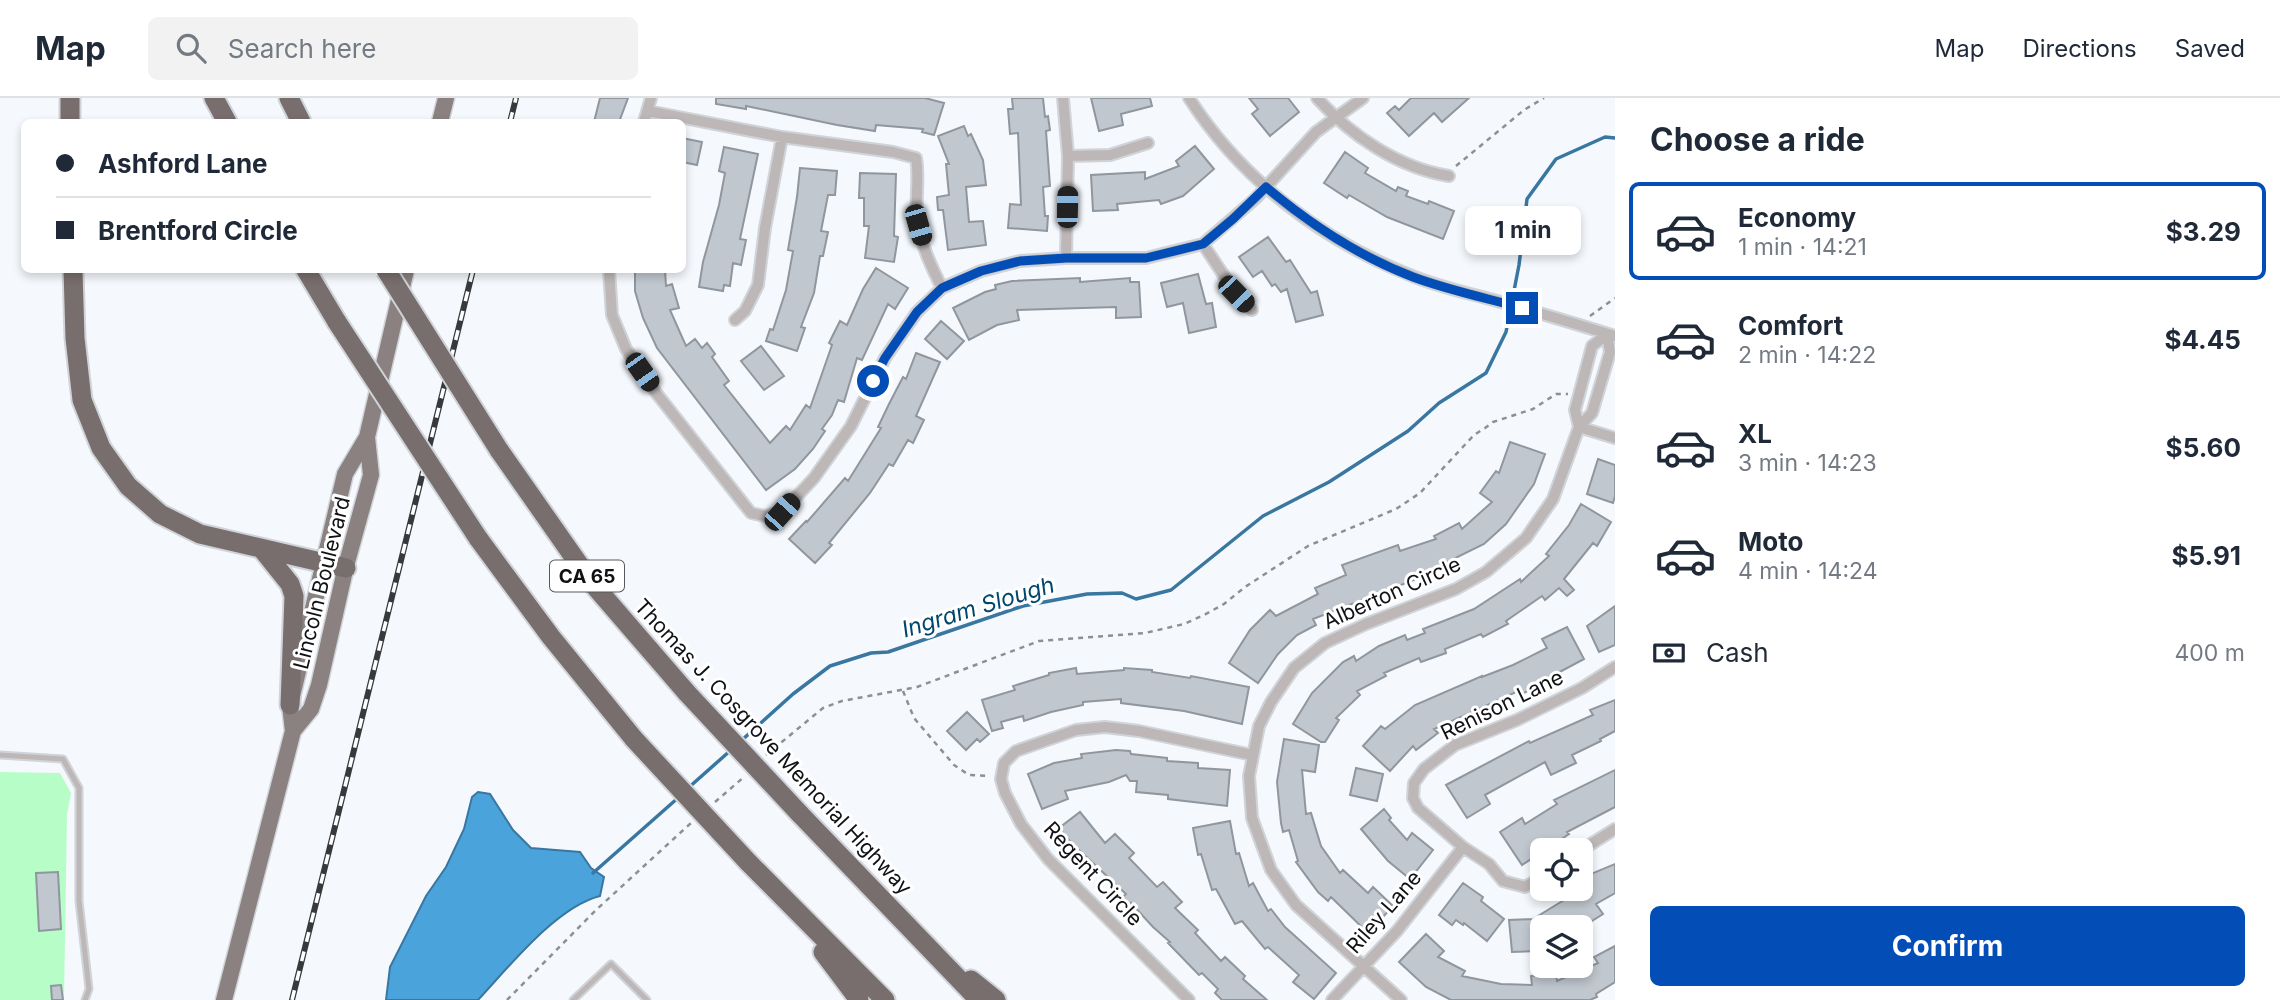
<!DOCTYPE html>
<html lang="en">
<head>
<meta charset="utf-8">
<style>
	:root { --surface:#fff; --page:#f2f2f3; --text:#1f2937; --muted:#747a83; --line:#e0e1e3; --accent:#034db7 }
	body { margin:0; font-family:Inter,sans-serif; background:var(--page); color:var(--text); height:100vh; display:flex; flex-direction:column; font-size:26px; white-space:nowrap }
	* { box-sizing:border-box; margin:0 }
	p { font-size:23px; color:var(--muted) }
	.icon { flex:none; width:38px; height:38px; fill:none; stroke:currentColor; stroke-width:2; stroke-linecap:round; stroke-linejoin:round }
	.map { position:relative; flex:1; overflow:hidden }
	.details { display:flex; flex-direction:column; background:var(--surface); width:665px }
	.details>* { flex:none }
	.guide { position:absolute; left:21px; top:21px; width:665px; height:154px; border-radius:10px; box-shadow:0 4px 10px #0003; display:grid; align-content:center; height:154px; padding:0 35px; background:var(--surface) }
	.fabs { position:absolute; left:1530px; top:740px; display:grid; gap:14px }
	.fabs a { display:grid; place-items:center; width:63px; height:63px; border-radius:10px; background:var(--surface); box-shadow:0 4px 10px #0003; font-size:35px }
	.end { position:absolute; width:32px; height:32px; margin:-16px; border:9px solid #034db7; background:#fff; box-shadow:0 0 0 4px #fff }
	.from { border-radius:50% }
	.bubble { position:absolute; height:49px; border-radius:10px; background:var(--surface); box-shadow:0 4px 10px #0003; font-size:23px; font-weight:700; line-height:49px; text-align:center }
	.car { position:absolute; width:21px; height:42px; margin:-21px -10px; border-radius:9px; box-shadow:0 0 5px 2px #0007; background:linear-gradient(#222 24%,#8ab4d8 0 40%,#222 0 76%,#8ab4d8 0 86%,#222 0) }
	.guide b { display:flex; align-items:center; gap:24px; height:66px; font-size:26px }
	.guide b+b { border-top:2px solid var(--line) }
	.guide i { width:18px; height:18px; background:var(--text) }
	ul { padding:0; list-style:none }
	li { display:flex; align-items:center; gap:21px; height:98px; margin:0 14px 10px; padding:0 21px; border:4px solid transparent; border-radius:10px }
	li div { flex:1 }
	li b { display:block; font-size:26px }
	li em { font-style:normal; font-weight:700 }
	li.current { border-color:var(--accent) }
	li>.icon { width:63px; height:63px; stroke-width:1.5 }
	h2 { padding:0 35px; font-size:32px; line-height:84px }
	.pay { display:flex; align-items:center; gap:18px; height:77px; padding:0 35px; font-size:26px }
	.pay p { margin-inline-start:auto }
	.button { display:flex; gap:14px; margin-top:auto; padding:14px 35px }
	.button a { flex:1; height:80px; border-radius:10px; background:var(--accent); color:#fff; font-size:28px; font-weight:700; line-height:80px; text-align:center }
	header { display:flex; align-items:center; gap:42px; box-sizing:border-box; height:98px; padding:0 35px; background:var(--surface); border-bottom:2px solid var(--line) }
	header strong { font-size:33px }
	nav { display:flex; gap:38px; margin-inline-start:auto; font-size:24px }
	.search { width:490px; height:63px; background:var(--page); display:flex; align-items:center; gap:18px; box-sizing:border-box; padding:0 24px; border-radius:10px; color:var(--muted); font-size:26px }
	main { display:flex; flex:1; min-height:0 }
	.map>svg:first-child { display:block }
	.green { fill:#b7fdc8 }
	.water { fill:#4ba3dc; stroke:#3977a0; stroke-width:2 }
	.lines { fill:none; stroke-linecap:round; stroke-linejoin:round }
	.stream { stroke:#3977a0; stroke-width:3.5 }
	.building { fill:#c1c7cf; stroke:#90969d; stroke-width:2 }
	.service-casing { stroke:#d0d4d9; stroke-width:9 }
	.minor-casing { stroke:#d0d4d9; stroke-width:14 }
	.primary-casing { stroke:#d0d4d9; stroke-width:19 }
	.motorway-casing { stroke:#d0d4d9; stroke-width:23 }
	.path { stroke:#8c9094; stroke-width:2.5; stroke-dasharray:5 5; stroke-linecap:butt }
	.service { stroke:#bdb8b7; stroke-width:5 }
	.minor { stroke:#bdb8b7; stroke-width:10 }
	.primary { stroke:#8a8180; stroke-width:16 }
	.motorway { stroke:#786e6d; stroke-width:19 }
	.rail-casing { stroke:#37393c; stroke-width:6 }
	.rail { stroke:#fff; stroke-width:3.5; stroke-dasharray:10; stroke-linecap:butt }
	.motorway-bridge-casing { stroke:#d0d4d9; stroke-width:23; stroke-linecap:butt }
	.motorway-bridge { stroke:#786e6d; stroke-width:19 }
	.route { stroke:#034db7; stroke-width:9 }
	.labels { text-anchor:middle; stroke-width:6; stroke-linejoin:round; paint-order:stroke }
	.shield { fill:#fff; stroke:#57585a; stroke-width:2 }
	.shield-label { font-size:19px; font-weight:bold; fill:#0f1114 }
	.street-label { font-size:21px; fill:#0f1114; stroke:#fff }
	.water-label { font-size:23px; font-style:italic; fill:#00476d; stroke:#fff }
</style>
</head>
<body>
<header>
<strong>Map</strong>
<div class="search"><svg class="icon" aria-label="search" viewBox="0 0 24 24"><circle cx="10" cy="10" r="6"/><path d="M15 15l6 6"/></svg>Search here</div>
<nav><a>Map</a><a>Directions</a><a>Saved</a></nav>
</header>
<main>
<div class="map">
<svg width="1615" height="902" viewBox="0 0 1615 902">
	<rect width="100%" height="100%" fill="#f5f9fe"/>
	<path class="green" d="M0,674L60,675L71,695L67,717L64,902H0Z"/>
	<path class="water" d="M478,694L490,696L513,732L531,750L580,754L591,770L604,779L600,798C556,809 508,870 478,902H386L390,869L426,798L446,769L464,731L472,699Z"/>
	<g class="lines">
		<path class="stream" d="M742,642L793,596L830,568L871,555L888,554L1023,508L1087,496L1122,495L1136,501L1171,492L1263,418L1329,384L1408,333L1439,305L1486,275L1506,234L1519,167L1527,101L1556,61L1605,39L1615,40
			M687,691L731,652
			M593,775L679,699"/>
	</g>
	<path class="building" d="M600,0H628L619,24H594Z
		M716,0H925L944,5L934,37L922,34L923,31L876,27L875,33L837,27L746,8V11L716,6Z
		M1012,0H1043L1045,19L1048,18L1050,32L1046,33L1050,88L1043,89L1045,118H1048L1047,133L1008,130L1010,106L1021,107L1018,35L1010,36L1008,11H1013Z
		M1091,0H1150L1152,8L1121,16L1123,27L1099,33Z
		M1249,0H1288L1299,14L1270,38L1252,16L1258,11Z
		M1411,0H1469L1442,24L1434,15L1409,38L1387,15L1395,8L1399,12Z
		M964,28L968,38L971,36L983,62L986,87L966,89L969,124L983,123L986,147L948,152L943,112H938L937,99L949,97L946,66H949L938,38Z
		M682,40L702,44L697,67L682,64Z
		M1195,48L1214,71L1183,98L1161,106L1159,102L1117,106L1118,112L1093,113L1091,77L1145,74V81L1179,68L1176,63Z
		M724,49L758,56L740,141L746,142L741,167L733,165L730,188L724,187L723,193L699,189L703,164L719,107L725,75L719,73Z
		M1345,54L1368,70L1365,75L1396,93L1398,89L1408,93L1406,98L1428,106L1429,103L1454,113L1443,141L1387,119L1349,97L1347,100L1324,85Z
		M800,70L837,73L835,97H828L821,133L828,134L823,158H820L814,195L801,229L805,230L797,253L766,243L770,231L773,232L786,192L793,153L788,152L797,99Z
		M860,75L896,76L894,138L898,139L894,164L865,160L869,128H864V100H859Z
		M1268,139L1286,164L1290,162L1311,195L1317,193L1323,217L1296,224L1287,191L1281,194L1275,186L1272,188L1262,173L1253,179L1239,159Z
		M876,170L908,190L895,211L888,206L862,262L857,260L844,304L838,302L832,317L822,331L825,333L813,351L795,371L766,392L657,250L643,220L635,193V172H665L666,188L672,186L679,210L670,212L686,248L695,241L702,250L707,245L715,256L712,259L729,283L724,287L770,345L786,328L790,332L806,307L810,310L832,247L829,245L840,223L847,227L863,191Z
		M1198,176L1206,206L1212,205L1216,229L1189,235L1183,205L1167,209L1161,185Z
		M1080,180V184L1130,180V184H1139L1141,219L1116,220V209L1017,212L1019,222L997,227L969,242L953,210L985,194L996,191L995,187L1012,183Z
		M941,223L964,243L947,261L925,241Z
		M761,248L784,278L764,292L741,263Z
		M916,255L940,264L916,318L924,322L913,345L908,342L893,368L889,366L870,395L829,445L832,447L815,465L789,441L806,423L807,424L845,380L848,383L881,330L878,329L889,306L903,279L906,281Z
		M1510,344L1545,356L1534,386L1506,426L1484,446L1439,468L1440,472L1313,521L1316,527L1297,537L1278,556L1258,585L1229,565L1250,532L1270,512L1276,518L1318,496L1315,490L1346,477L1342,467L1398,447L1400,453L1436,441L1434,438L1459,425L1462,431L1492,404L1480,395L1496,373L1499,375Z
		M1598,361L1615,367V398L1613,405L1587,396Z
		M1581,406L1611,424L1597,448L1593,445L1564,481L1574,492L1567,498L1559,490L1545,502L1542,498L1506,523L1508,526L1483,539L1481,536L1445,551L1446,555L1421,564L1419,560L1384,575L1386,578L1357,593L1360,597L1336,620L1339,622L1325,644H1321L1293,626L1312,595L1343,564L1354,558L1356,563L1379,548L1405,537L1407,542L1425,535L1423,531L1474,511L1520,481L1521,484L1549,458L1546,456L1569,427Z
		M1615,508V547L1599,554L1587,528Z
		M1567,529L1584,561L1554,577L1555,579L1518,598L1516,594L1434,631L1438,635L1416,652L1413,648L1390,673L1363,648L1381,628L1385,631L1415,607L1482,578V579L1513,567L1547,550L1542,541Z
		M1076,570L1077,576L1124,572V570L1152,572V574L1190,580L1191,578L1249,589L1242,626L1184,613L1121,605V601L1083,604V607L1051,614L1024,623L1023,618L1001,624L1003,630L992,633L982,602L1015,592L1013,588L1049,577V575Z
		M1615,602V633L1600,641L1601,643L1572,657L1576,665L1551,677L1545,664L1485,697L1490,706L1467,720L1446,687L1529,643L1530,645L1593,617L1590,612Z
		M967,614L989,636L980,644L977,641L966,652L947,633Z
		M1284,641L1319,647L1315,674L1302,672L1306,716L1311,715L1321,748L1340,775L1343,772L1368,795L1373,789L1393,808L1368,835L1331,799L1328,803L1318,794L1296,764L1298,763L1289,732L1283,734L1281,725L1277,684Z
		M1116,652L1130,653L1131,656L1167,660V663L1198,665V670L1230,672L1227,708L1168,701V697L1136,694L1137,683H1130L1126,677L1109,684L1065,693L1068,701L1042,711L1028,676L1054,665L1082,660L1081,656Z
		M1356,670L1383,676L1377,703L1350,697Z
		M1615,672V709L1567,734L1569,736L1522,767L1500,734L1522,720L1525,726L1557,706L1554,702Z
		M1384,711L1391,720L1389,722L1407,742L1412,735L1433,752L1410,781L1388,763L1361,731Z
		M1080,714L1105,745L1115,736L1134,755L1129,760L1157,789L1163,784L1182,804L1175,810L1198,832L1195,835L1221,863L1225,859L1245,878L1243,881L1267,902H1222L1215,895L1218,891L1202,875L1199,877L1168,845L1170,844L1153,829L1131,805L1130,807L1123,799L1126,796L1079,752L1078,753L1059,730Z
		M1230,723L1236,756L1239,755L1249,788L1253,785L1268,813L1271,811L1285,829L1336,875L1314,901L1293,884L1299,877L1268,849L1265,851L1242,823L1235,826L1216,791L1212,792L1201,756L1198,757L1193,730Z
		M1615,766V795L1596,806L1603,816L1581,830H1535L1537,853L1512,854L1509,822L1533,821L1564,802L1560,796L1568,791H1580V783L1586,778Z
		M58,774L61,831L39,833L36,775Z
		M1463,785L1483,799L1481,803L1504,821L1487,843L1464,825L1463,827L1456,822L1452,827L1439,817Z
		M1426,836L1444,853L1438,859L1465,873L1462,878L1501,886L1532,887L1531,878L1556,875L1557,883L1598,865L1594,859L1615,848V884L1596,896L1597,899L1590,902H1451L1426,889L1399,864Z
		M61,887L63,902H52L51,888Z"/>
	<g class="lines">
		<g class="service-casing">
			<path id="service" d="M0,657L63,661L79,690V803L89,891L85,902
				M573,902L611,866L647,902"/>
		</g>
		<g class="minor-casing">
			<path id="minor" d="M1063,0L1068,58L1066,160
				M1189,0C1241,81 1321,142 1410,177C1438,189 1468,195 1497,203C1537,214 1576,226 1615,238
				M1317,0C1351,38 1399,70 1449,78
				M648,13L782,39L893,54L916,60C920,82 914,105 918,127C922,149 932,170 942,190
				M644,24L651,0
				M1068,58L1110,57L1148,45
				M1203,146L1236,196L1252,212
				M609,172L612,217L626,251L657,296L751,415L765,418L782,414L814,380L851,328L885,260L917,214L942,190L981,173L1020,163L1066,160H1146L1203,146L1256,100L1316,34L1363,0
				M735,222L745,213L758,187L765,130L782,39
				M1579,329L1615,340
				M1580,753L1615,731
				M1542,779L1525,789L1503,783L1489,766L1463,749L1418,710L1413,700L1414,685L1424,671L1455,647L1517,622L1582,590L1615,569
				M1189,902L1048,761L1021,726L1005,695L1001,681L1004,665L1016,653L1076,632L1105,629L1139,633L1252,657
				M1332,902L1397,833L1463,749
				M1401,902L1296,807L1271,772L1252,720L1249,678L1259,628L1271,604L1294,570L1325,545L1366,526L1456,491L1486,474L1526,440L1553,401L1579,329L1592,315L1610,254L1607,236L1592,248L1575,312L1579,329"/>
		</g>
		<g class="primary-casing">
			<path id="primary" d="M440,24L446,0
				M293,633L311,611L319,587L346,468L371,377L367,339
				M224,902L293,633L290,607L345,376L367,339L406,172"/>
		</g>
		<g class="motorway-casing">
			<path id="motorway" d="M70,0V24
				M214,0L227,24
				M289,0L301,24
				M73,172L75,240L82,302L101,350L128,388L160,416L200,436L346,470
				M306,172L337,224
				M499,352L592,485L687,595
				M478,440L551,539L634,641
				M262,451L290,486L294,498L290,607
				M799,715L979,902
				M748,764L885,902
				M823,854L859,902
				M971,882L996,902"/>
		</g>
		<path class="path" d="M1456,68L1524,12L1544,0
			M1590,218L1615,200
			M903,593L914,620L954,667L969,677L989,678
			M766,657L823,610L842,603L917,589L1039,543L1145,535L1184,526L1204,517L1224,506L1245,489L1308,448L1396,411L1420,395L1474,337L1485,330L1493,324L1533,311L1556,296H1568
			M715,704L744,679
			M507,902L596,812L691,725"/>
		<use href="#service" class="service"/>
		<use href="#minor" class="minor"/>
		<use href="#primary" class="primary"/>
		<use href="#motorway" class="motorway"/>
		<g class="rail-casing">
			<path id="rail" d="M510,24L516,0
				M292,902L473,172"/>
		</g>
		<use href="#rail" class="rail"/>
		<g class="motorway-bridge-casing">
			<path id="motorway-bridge" d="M386,172L499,352
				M337,224L478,440
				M687,595L799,715
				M634,641L748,764"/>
		</g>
		<use href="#motorway-bridge" class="motorway-bridge"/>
	</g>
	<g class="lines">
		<path class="route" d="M873,283L885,260L917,214L942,190L981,173L1020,163L1066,160H1146L1203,146L1233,121L1266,89C1310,126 1358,158 1413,179C1448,192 1486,200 1522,210"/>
	</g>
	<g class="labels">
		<rect class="shield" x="550" y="462.5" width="74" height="31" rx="5"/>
		<g class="shield-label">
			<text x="587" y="485">CA 65</text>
		</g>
		<g class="street-label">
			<text transform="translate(322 485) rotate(-76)" y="7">Lincoln Boulevard</text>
			<text transform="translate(1392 495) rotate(-24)" y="7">Alberton Circle</text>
			<text transform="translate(1502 607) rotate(-26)" y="7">Renison Lane</text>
			<text transform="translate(773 649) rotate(47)" y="7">Thomas J. Cosgrove Memorial Highway</text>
			<text transform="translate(1093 776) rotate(47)" y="7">Regent Circle</text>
			<text transform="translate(1384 814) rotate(-49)" y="7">Riley Lane</text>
		</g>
		<g class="water-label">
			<text transform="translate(978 509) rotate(-17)" y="8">Ingram Slough</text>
		</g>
	</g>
</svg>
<div class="fabs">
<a><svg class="icon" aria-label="locate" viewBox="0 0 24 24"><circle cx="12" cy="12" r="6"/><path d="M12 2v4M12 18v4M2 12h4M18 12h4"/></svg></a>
<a><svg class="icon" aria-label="layers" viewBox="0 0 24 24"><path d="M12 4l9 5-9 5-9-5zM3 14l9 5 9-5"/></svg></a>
</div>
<i class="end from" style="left:873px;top:283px"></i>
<i class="end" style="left:1522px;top:210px"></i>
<div class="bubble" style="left:1465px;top:108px;width:116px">1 min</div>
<i class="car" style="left:1067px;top:109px;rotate:1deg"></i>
<i class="car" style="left:918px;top:127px;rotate:164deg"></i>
<i class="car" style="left:1236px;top:196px;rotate:136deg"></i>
<i class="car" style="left:642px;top:274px;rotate:145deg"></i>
<i class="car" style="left:782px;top:414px;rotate:42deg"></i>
<div class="guide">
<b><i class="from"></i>Ashford Lane</b>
<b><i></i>Brentford Circle</b>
</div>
</div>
<section class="details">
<h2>Choose a ride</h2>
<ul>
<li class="current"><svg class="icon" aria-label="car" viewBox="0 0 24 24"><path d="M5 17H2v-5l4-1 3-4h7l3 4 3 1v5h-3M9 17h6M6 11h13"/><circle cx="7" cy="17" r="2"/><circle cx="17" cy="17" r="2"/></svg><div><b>Economy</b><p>1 min · 14:21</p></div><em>$3.29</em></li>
<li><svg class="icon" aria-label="car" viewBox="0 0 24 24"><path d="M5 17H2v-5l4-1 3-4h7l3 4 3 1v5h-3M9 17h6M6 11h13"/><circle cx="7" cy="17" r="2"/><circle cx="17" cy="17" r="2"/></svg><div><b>Comfort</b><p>2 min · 14:22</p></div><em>$4.45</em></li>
<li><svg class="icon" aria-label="car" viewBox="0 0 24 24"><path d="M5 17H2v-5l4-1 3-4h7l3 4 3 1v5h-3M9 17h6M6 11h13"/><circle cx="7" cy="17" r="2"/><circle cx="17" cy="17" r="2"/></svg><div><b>XL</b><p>3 min · 14:23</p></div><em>$5.60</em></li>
<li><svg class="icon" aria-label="car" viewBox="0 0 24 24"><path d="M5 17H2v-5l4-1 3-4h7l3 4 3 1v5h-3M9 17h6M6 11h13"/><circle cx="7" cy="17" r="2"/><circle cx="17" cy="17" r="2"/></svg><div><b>Moto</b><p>4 min · 14:24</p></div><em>$5.91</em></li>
</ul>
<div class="pay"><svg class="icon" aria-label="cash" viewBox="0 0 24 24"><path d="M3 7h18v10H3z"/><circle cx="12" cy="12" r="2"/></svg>Cash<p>400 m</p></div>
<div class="button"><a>Confirm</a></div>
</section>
</main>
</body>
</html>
